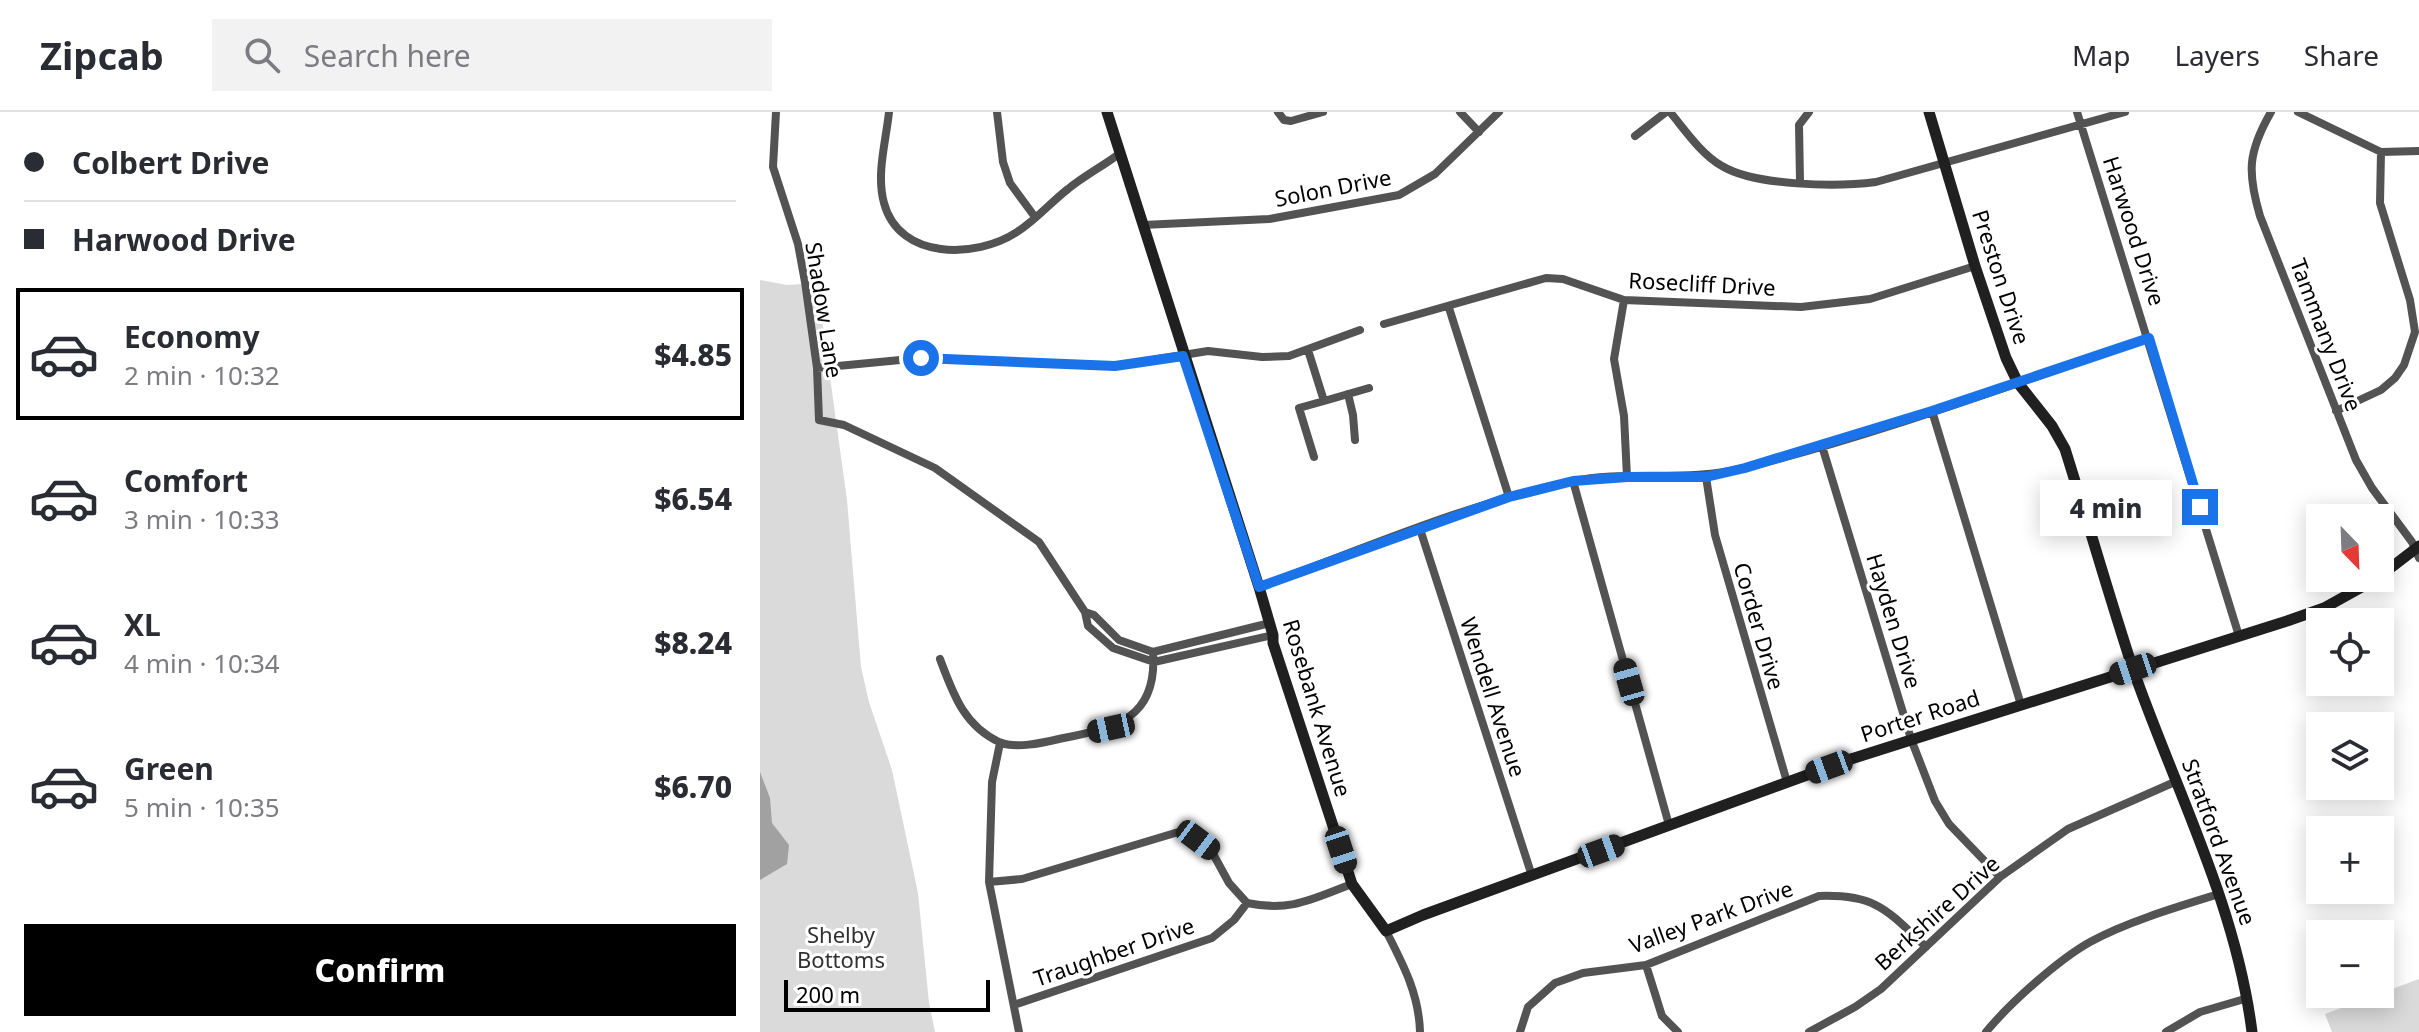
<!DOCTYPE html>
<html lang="en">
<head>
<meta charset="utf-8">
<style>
	:root { --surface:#fff; --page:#f2f2f3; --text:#2b2b33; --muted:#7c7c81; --line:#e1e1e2; --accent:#000 }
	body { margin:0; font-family:"Noto Sans",sans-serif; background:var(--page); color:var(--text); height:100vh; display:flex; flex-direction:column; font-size:30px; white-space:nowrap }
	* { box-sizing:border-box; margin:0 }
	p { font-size:26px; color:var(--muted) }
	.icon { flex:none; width:44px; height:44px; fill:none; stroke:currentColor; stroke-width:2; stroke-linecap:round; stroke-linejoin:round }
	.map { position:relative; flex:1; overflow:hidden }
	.sheet { display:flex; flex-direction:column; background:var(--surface); width:760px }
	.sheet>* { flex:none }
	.guide { display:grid; align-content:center; height:176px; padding:0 24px; background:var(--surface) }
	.needle { width:52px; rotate:157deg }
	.controls { position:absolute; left:1546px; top:392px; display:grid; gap:16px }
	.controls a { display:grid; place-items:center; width:88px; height:88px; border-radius:0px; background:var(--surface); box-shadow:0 4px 20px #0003; font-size:40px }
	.scale { position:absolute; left:24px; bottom:20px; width:206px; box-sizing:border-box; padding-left:8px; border:4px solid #000; border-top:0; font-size:22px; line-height:28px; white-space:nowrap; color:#000; -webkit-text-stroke:6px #fff; paint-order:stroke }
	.end { position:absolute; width:36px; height:36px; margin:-18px; border:10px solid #1a73e8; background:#fff; box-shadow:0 0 0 4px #fff }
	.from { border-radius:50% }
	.bubble { position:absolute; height:56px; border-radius:0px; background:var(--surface); box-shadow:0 4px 20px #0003; font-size:26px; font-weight:800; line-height:56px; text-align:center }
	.car { position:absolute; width:24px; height:48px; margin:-24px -12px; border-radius:10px; box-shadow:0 0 6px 2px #0007; background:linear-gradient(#222 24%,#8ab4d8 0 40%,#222 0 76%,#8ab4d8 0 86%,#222 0) }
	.guide b { display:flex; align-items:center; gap:28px; height:76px; font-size:30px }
	.guide b+b { border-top:2px solid var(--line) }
	.guide i { width:20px; height:20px; background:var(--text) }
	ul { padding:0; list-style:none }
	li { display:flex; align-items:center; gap:24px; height:132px; margin:0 16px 12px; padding:0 8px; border:4px solid transparent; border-radius:0px }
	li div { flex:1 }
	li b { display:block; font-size:30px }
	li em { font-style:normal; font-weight:800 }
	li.active { border-color:var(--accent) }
	li>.icon { width:72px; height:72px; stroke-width:1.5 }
	.cta { display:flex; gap:16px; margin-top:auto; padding:16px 24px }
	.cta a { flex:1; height:92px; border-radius:0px; background:var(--accent); color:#fff; font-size:32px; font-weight:800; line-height:92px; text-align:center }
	header { display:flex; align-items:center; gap:48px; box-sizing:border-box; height:112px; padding:0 40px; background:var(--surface); border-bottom:2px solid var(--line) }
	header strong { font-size:38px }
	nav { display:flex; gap:44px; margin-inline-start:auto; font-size:28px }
	.search { width:560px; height:72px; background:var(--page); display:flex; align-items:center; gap:20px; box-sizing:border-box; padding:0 28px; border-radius:0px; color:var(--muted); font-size:30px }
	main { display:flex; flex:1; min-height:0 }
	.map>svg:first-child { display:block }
	.green { fill:#dadada }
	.water { fill:#a1a1a1 }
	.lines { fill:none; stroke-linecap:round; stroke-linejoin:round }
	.street { stroke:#535353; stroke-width:8 }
	.secondary { stroke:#202020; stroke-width:11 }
	.route { stroke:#1a73e8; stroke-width:10 }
	.labels { text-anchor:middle; stroke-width:6; stroke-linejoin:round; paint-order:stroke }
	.street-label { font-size:22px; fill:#000; stroke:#fff }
	.park-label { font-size:22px; fill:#313131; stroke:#fff }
</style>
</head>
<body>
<header>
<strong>Zipcab</strong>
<div class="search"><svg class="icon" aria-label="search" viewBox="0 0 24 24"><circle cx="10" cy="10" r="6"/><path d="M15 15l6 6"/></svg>Search here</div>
<nav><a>Map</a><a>Layers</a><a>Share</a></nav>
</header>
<main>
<section class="sheet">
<div class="guide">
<b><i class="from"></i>Colbert Drive</b>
<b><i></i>Harwood Drive</b>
</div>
<ul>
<li class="active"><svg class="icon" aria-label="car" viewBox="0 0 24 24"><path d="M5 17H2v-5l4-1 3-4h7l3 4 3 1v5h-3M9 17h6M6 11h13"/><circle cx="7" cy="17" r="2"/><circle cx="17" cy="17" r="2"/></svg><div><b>Economy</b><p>2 min · 10:32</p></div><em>$4.85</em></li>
<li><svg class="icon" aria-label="car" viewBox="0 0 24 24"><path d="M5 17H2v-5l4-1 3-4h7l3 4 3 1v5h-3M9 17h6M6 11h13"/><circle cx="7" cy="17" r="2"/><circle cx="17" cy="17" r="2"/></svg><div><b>Comfort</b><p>3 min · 10:33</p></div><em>$6.54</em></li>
<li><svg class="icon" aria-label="car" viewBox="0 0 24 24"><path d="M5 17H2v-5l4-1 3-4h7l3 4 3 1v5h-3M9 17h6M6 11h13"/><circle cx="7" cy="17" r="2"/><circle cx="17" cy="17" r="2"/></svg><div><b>XL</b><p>4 min · 10:34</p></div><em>$8.24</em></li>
<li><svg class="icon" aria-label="car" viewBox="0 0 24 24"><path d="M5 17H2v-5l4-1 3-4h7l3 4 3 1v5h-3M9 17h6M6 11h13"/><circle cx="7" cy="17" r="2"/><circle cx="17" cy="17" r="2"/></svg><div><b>Green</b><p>5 min · 10:35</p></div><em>$6.70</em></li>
</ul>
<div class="cta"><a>Confirm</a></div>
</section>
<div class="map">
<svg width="1659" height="920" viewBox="0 0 1659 920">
	<rect width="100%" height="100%" fill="#fff"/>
	<path class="green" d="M0,168L27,173L57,171L87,388L101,555L109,590L132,658L158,781L169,891L175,920H0Z
		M1659,867V920H1572L1565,902Z"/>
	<path class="water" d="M0,660L10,686L12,711L29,733L27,752L0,768Z"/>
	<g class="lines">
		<path class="street" d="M16,0L13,55L38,132L45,170L57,256L59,308L84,313L175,356L279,430L325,500L328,514L353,536L394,550L513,523
			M129,0C126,29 116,62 124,91C139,148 216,147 257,120C276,108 291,90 308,77C324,64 343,54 359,42
			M237,0L243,50L250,71L275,105
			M518,0L524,8L531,9L563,0
			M700,0L719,20
			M910,0C925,18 941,42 962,54C995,74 1077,75 1116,70L1365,0
			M1317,0L1479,524
			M1511,0C1488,40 1487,60 1500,104L1596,348L1612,376L1652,430L1659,446
			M1538,0L1621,40L1659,39
			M875,24L906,0
			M1040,69L1039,13L1049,0
			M383,113L509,107L639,83L675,62L739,0
			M864,188L854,247L864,304L867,365
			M689,196L749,385
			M624,212L786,166L803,167L864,188L1041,195L1110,187L1215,154
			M548,238L564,289L609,276
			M57,256L161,246L355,254L448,239L502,245L529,244L600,218
			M588,282L593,303L595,328
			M1172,299L1261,593
			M1576,299L1621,278L1635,266L1644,253L1655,220L1650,188L1620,91L1621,40
			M1062,334L1151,627L1175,689L1189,712L1240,765
			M554,345L539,296L564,289
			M946,365L955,423L1027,670
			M813,369L909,713
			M660,417L772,764
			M499,475C601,438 703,393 809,370C867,357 925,371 984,356C1121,322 1255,271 1389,226
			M325,500L334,503L359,528L393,540L510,511
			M180,547C193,581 203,613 239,630C255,637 282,631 299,627C353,616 398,609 393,540
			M240,631L232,670L229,770L259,920
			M229,770L262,767L425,718L451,738L469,771L487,791
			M626,819C643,852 659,882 660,920
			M886,853L902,904L918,920
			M254,893L452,826L474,808L487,791C531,800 552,787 592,772
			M760,920L768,895L795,871L823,861L886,853L1059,784C1116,782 1127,798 1166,835
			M1049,920L1095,895L1121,877L1240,765L1308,717L1417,669
			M1226,920C1250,891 1298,848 1330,830C1366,810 1420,794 1459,782
			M1406,920L1440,900L1488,886"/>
		<path class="secondary" d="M347,0L499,475L513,523V531L592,772L626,819L663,803L1091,647L1527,509L1564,496L1618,466
			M1169,0L1215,154L1246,246L1258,271L1292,314L1305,337C1328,410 1349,484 1373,557C1415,677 1476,792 1492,920
			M1620,464L1659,434"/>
	</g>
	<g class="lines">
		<path class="route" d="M161,246L355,254L423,244L499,475L749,385L813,369L867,365H946L985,356L1172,299L1389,226L1440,395"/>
	</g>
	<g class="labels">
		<g class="street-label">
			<text transform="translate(573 76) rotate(-11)" y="8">Solon Drive</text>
			<text transform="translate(1374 119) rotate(72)" y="8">Harwood Drive</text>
			<text transform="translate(1241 165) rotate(72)" y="8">Preston Drive</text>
			<text transform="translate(942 172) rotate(3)" y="8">Rosecliff Drive</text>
			<text transform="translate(64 198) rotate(81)" y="8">Shadow Lane</text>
			<text transform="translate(1566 223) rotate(69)" y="8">Tammany Drive</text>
			<text transform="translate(1134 509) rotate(73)" y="8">Hayden Drive</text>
			<text transform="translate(999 514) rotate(74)" y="8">Corder Drive</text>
			<text transform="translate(733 585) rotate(72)" y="8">Wendell Avenue</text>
			<text transform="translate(557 596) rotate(73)" y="8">Rosebank Avenue</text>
			<text transform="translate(1160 604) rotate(-18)" y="8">Porter Road</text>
			<text transform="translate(1459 730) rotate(70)" y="8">Stratford Avenue</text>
			<text transform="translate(1177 801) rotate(-42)" y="8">Berkshire Drive</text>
			<text transform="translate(951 805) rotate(-20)" y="8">Valley Park Drive</text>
			<text transform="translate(354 840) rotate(-19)" y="8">Traughber Drive</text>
		</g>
		<g class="park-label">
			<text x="81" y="831">Shelby<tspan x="81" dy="25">Bottoms</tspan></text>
		</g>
	</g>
</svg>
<div class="controls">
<a><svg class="needle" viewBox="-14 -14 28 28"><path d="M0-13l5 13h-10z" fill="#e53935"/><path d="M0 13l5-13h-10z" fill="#7c7c81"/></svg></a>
<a><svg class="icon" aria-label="locate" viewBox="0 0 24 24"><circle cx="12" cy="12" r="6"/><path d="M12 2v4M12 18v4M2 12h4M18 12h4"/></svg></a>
<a><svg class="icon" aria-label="layers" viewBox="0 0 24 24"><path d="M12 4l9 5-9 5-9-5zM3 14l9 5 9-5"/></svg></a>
<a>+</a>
<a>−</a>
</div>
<div class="scale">200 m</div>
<i class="end from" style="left:161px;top:246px"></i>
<i class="end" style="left:1440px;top:395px"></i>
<div class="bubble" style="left:1280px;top:368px;width:132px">4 min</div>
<i class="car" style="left:1373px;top:557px;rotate:252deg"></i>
<i class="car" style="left:869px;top:570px;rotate:344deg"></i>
<i class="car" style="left:351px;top:616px;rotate:258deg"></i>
<i class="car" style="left:1069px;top:655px;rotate:250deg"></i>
<i class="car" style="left:438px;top:728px;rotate:127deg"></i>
<i class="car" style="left:581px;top:738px;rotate:162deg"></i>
<i class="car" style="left:841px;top:739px;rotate:70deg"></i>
</div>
</main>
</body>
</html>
